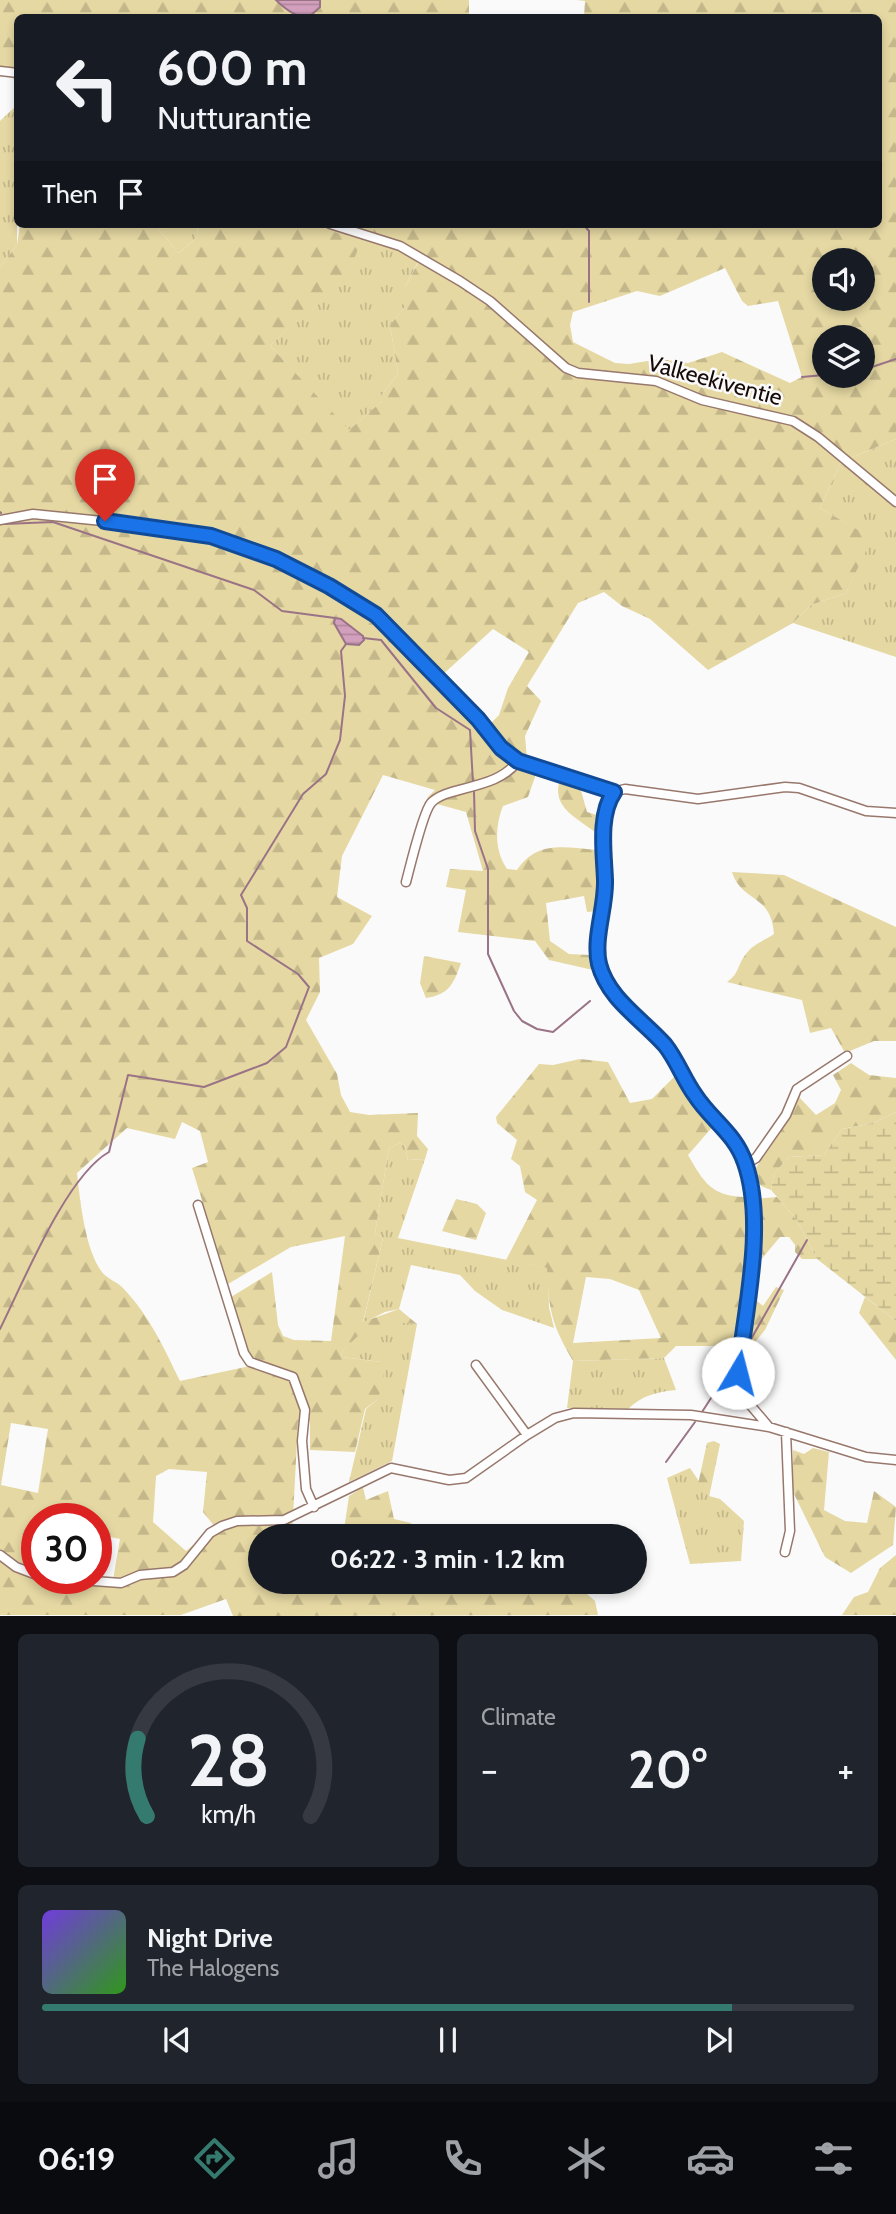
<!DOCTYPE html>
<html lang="en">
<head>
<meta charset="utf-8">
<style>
	:root { --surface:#171b24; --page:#20242c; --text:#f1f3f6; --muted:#9ea1a6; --line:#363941; --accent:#357a6e }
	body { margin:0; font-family:Cabin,sans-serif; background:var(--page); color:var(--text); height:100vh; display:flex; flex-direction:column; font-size:26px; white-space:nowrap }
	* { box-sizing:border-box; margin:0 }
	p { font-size:23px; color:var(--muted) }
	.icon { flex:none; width:38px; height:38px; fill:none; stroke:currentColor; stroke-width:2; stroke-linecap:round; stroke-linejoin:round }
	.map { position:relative; height:1616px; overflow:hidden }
	.panel { display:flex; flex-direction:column; gap:18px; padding:18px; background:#0d0f14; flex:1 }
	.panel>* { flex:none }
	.guide { position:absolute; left:14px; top:14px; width:868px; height:214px; border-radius:10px; box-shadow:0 4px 10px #0003; background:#171b24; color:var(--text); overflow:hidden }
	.buttons { position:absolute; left:812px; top:248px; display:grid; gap:14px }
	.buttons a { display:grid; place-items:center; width:63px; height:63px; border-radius:50%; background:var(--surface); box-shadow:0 4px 10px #0003; font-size:35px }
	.speed { position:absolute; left:21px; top:1503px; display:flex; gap:14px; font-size:35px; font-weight:700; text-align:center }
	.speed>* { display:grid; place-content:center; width:91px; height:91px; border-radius:50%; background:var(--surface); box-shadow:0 4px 10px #0003; line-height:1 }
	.speed .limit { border:10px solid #d22; background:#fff; color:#111 }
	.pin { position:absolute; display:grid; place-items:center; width:60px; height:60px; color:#fff; margin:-72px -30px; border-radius:50% 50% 50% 0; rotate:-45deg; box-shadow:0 0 7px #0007 }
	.pin .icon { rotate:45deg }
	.me { position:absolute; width:77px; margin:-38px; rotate:8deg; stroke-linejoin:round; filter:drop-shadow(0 0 5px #0008) }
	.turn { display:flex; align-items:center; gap:24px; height:147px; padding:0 28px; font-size:32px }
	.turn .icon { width:91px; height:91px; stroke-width:2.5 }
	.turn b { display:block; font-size:49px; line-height:60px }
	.then { display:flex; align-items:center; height:66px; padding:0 28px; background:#0003; gap:14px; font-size:26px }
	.big { font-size:52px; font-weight:800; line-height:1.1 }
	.panel .widget { flex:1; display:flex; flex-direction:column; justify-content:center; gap:10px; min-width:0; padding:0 24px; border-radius:10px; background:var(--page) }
	.panel .dial { align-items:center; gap:0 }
	.dial svg { height:182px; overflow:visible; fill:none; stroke:var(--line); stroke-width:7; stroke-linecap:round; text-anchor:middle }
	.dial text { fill:var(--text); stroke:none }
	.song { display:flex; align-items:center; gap:21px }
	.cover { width:84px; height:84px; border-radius:10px; background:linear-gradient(135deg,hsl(260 70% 55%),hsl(110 70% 35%)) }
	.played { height:7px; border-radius:4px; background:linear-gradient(90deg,var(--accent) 85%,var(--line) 85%) }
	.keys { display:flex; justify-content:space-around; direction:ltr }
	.heat { display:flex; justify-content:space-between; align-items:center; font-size:38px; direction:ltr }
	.panel .tiles { flex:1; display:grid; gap:18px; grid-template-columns:1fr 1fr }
	.widget:last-child { grid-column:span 2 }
	.trip { position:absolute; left:248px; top:1524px; width:399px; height:70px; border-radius:35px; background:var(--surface); box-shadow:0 4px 10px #0003; font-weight:800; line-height:70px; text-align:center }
	.menu { display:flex; height:112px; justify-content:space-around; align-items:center; background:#090b0e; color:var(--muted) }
	.menu .icon { width:49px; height:49px }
	.menu .on { color:var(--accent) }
	.menu b { font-size:32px; color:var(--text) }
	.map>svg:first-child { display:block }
	.grass { fill:url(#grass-tufts) }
	.forest { fill:url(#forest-firs); fill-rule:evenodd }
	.wetland { fill:url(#wetland-marsh) }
	.water { fill:url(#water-rules); stroke:#9a7386; stroke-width:2 }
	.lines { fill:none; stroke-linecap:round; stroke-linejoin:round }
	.stream { stroke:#9a7386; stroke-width:2 }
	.minor-casing { stroke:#98786d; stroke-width:11 }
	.minor { stroke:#fff; stroke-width:8 }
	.route-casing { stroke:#114b97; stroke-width:18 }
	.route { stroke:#1a73e8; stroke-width:12 }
	.labels { text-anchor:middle; stroke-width:5; stroke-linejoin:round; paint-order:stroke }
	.street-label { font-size:23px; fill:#160a07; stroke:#fafafa }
</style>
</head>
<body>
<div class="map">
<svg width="896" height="1616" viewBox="0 0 896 1616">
	<defs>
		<pattern id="grass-tufts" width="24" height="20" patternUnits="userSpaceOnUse" patternTransform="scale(1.75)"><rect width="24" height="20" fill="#e5d8a3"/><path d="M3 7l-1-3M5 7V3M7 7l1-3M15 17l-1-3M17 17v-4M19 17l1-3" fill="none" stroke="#c4b88b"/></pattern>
		<pattern id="forest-firs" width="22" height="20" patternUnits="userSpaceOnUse" patternTransform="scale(1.75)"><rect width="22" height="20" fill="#e5d8a3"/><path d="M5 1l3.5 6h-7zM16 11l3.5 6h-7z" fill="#c4b88b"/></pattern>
		<pattern id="wetland-marsh" width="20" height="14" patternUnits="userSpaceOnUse" patternTransform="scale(1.75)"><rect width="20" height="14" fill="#e5d8a3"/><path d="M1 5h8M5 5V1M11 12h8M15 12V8" fill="none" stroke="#c4b88b"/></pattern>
		<pattern id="water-rules" width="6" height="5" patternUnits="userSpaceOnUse" patternTransform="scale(1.75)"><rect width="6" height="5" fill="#d2a0bc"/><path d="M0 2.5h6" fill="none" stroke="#b488a0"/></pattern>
	</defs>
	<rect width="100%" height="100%" fill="#fafafa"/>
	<path class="grass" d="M17,105v140l-17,22v-146z
		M154,224h44l-1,13 -18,16z
		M312,224h55l-4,9 58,23 -16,31v20l-15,18 8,48 -16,22v6l-34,30 -78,-85c31,-34 79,-55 89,-105z
		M896,439v218l-103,-34 18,-18 35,-12 25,-55 -51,-30 21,-46z
		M400,1143l5,3 3,14 17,-1 -27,79 150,30 1,39 5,21 -52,-18 -27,-19 -15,-16 -49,-10 -12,44 -14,3 -22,11 20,-85 -8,-5 14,-85z
		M385,1320l32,4 -25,137 -43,21 17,-73 12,-10 3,-37 -39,-5 -1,-4 20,-22z
		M664,1358l12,32c-18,2 -34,5 -48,19l-61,-1 6,-47z
		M690,1468l19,28 11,3 24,22 -3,40 -51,3 -23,-86z"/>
	<path class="forest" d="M0,0h276l10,10 18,7 -286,1 -1,65 -6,-7 -11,-1z
		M320,0h149v17l-163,1 14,-11z
		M577,0h319v439l-55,23 -21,46 52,30 -26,55 -35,12 -18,18 -85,47 -58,-51 -28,-13 -18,-14 -26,11 -51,83 14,15 -16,35 3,34 8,4 -8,23 -25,9c-8,20 -9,44 4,63l10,1c21,-31 49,-22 82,-20l-3,61 -9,1 -3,-16 -38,7 4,38 19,13 21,1 3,15 -44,-10 -14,-19 -77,-9 8,-42 -20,-3 4,-18 33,2 -17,-59 -29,-8 -10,-6 8,-8 -52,-15 -41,81 -5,41 35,19 -19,28 -34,14 1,34 -14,28 31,54 4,21 9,17 19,3 49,-2 -1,23 11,13 -3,10 -17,1 -3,-14 -5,-3 -11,5 -14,85 8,5 -20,84 36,-13 18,15c-40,-4 -49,0 -76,29l1,4 39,5 3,17 -6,20 -13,10 -10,43 -45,-2v-29l-12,1 -6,114h-31v46h261l64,11 9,8 3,14 -365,1 -7,-17 -45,16h-181v-1348l17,-22 3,-21h134l25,29 18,-16 1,-13h114l48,17c-11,50 -58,71 -90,105l79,84 33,-29v-6l16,-22 -8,-48 15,-18v-20l16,-30 -58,-23 4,-10h511v-206l-294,-1 1,-16zM824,261h39v38h-39zM725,268l17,33 6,5 30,-5 24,76 -12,6 -68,-31 -34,11 -28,-4 -31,5 -14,-1 -42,-21 -3,-17 3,-13 64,-21 23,5zM824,338h39v38h-39zM493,629l36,23 -21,36 -9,27 -11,11 -48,-49zM182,1122l18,9 8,31 -16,6 36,116 63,-37 54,-11 -14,105 -37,-1 -11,-4 -5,-11 -6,-53 -41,25 19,69 -70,15c-16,-33 -31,-66 -57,-93 -5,-6 -16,-9 -21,-16 -17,-22 -22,-72 -25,-99l50,-45 48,11zM11,1423l37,6 -10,64 -37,-8zM169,1469l38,3 -4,40 12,15 -29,24 -33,-29 3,-46zM37,1519h59v15l24,5 -7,41 -76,-2z
		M565,780l15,7 7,25 13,4 -1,16h-4c-18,-14 -42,-24 -36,-49z
		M732,872l52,3 112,52v114h-22l-29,12 -14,-25 -21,5 -8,-33 -75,-18c13,-9 10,-17 19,-28 7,-10 18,-13 28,-20 -3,-41 -32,-31 -42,-62z
		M424,956l37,7c-7,20 -12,32 -35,35l-6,-15z
		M580,1059l28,3 22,41 22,-4 25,-25 14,25 24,25 -27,31c16,28 24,41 57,42l3,31 -12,110 -20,8h-40l-12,12 -91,3c-22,-38 -24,-50 -26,-93l-41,-8 31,-60 -12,-8 -5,-26 -9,-7 6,-19 -20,-17 -1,-6 43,-53 14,1zM586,1277l24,2 29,11 22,48 -88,5z
		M851,1063l18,12 27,3v34l-23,11 -31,6 -18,26 -35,2 -15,17 -3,16 -10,-4 -8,-13 46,-76 17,18 19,-12 6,-13 -8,-15z
		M777,1197l20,23 20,39h-15l-7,-7v-7l-6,-8h-9l-20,24 -6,-62z
		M456,1199l21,5 9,9 -10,27 -34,-9z
		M776,1287l8,3 -19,40 -20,24 8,-46 4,-7 6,5z
		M865,1297l31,24v39l-37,-47z
		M714,1441l6,3 -11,53 -11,-13 9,-41z
		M813,1448l16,4 -5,58 21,11 22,2 7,-32 22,16 -3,38 -42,28 -26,-16 -32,-65v-42l11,4z
		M363,1487l3,13 22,-9 6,28 17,4 7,13h-75l6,-40z
		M896,1555v60h-54l12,-18 14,-5 12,-24z"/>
	<path class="wetland" d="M896,1112v209l-79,-62 -20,-39 -26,-30 3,-16 15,-17 35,-2 18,-26 31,-6z"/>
	<path class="water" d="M276,0h44v7l-11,10c-13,1 -24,-8 -33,-17z
		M335,618l6,1 22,17 1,4 -5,5 -13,-1 -12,-21z"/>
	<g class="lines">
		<path class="stream" d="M583,224l6,7v71
			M863,370l33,-11
			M802,377l22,-2
			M0,512l1,1
			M4,524l49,-2 201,68 28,21 53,7
			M363,638l18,2 55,68 34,22 3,53
			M474,791l1,40 13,38v85l26,57 8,10 15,8 16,3 37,-31
			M0,1329c23,-46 66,-153 109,-177l19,-77 76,12 63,-24 19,-16 23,-60 -11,-13 -51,-33v-33l-6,-13 62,-101 23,-20 14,-34 5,-44 -4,-45 5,-7
			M746,1348l61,-108
			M702,1412l33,-51
			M666,1462l29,-40"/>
		<g class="minor-casing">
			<path id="minor" d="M0,71l18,2
				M330,224l70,22 60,35 30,20 76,67 12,5 78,8 46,19 91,21 25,16 78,65
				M0,520l33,-6 119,12 59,10 65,23 100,56 102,104 23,29 17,13 95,31
				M406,882c4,-15 17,-70 25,-79 16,-18 65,-12 87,-42
				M746,1164l10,-6 30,-43 11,-26 50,-33
				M198,1205l46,148 6,9 43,15 12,33 -3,31 4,48 8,18
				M476,1365l51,70
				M769,1427l-23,-27 -8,-27 13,-87 2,-63 -7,-59 -12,-26 -38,-41 -29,-50 -57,-56 -12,-30 7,-69v-74l8,-26 12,-3 73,10 87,-12 14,1 67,23 30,2
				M785,1552l5,-21 -4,-99
				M0,1555l16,12 21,8
				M52,1578l69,5 19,-8 33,-3 11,-7 26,-32 12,-7 15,-5 47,-1 107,-52 58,12 17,-2 61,-43 28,-17 19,-5 117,2 78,12 97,30 30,3"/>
		</g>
		<use href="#minor" class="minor"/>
	</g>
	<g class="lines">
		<g class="route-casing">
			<path id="route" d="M105,521l106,15 65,23 53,27 47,29 102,104 23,29 17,13 96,31c-16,23 -10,61 -9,88 1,27 -12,58 -6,84 9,35 43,55 66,81 12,15 19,35 30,50 16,25 40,38 50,68 21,60 0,148 -7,210"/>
		</g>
		<use href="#route" class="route"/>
	</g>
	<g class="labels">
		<g class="street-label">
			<text transform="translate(715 380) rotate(15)" y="8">Valkeekiventie</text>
		</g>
	</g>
</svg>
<div class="buttons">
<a><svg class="icon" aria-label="sound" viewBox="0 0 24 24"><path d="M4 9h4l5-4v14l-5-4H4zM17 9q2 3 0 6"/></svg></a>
<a><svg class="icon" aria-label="layers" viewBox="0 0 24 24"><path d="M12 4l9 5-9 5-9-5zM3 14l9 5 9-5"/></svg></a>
</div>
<div class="speed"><div class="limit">30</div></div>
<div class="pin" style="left:105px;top:521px;background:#d93025"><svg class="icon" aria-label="arrive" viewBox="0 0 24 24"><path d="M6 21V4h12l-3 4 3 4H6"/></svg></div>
<svg class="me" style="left:738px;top:1373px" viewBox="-20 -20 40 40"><circle r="19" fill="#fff"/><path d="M0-13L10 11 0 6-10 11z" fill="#1a73e8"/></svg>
<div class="trip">06:22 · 3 min · 1.2 km</div>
<div class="guide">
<div class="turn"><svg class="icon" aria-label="left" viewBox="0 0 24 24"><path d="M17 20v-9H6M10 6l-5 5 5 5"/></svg><div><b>600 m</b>Nutturantie</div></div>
<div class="then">Then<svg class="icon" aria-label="arrive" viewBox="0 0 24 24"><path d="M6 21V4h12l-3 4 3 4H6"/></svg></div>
</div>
</div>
<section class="panel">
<div class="tiles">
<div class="widget dial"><svg viewBox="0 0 100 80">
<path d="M14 69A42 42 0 1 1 86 69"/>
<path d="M14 69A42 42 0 0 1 10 35" stroke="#357a6e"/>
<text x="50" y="56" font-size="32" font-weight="700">28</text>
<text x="50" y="72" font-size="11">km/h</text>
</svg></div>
<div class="widget"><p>Climate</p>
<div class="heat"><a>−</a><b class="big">20°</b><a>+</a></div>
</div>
<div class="widget">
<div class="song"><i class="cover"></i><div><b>Night Drive</b><p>The Halogens</p></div></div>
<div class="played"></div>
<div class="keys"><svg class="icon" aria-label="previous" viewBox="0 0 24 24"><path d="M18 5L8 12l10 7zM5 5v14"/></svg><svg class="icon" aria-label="pause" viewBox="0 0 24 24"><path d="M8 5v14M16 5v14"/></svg><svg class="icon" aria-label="next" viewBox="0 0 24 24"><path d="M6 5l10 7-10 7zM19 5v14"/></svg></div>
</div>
</div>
</section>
<nav class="menu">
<b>06:19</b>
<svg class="icon on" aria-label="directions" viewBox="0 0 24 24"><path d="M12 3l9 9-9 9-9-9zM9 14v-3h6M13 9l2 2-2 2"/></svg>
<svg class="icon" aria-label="music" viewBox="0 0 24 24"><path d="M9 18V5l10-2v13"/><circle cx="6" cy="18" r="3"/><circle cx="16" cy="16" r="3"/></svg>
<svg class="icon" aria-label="phone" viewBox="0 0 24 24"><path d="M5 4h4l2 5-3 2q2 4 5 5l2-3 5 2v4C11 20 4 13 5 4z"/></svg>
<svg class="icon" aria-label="climate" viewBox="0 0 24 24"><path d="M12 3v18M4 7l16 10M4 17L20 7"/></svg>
<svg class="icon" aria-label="car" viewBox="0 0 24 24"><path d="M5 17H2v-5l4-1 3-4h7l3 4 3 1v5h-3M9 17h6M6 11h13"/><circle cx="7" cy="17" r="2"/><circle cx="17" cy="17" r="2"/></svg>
<svg class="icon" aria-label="filters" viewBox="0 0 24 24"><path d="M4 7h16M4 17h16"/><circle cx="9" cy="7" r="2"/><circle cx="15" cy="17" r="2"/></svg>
</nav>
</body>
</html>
